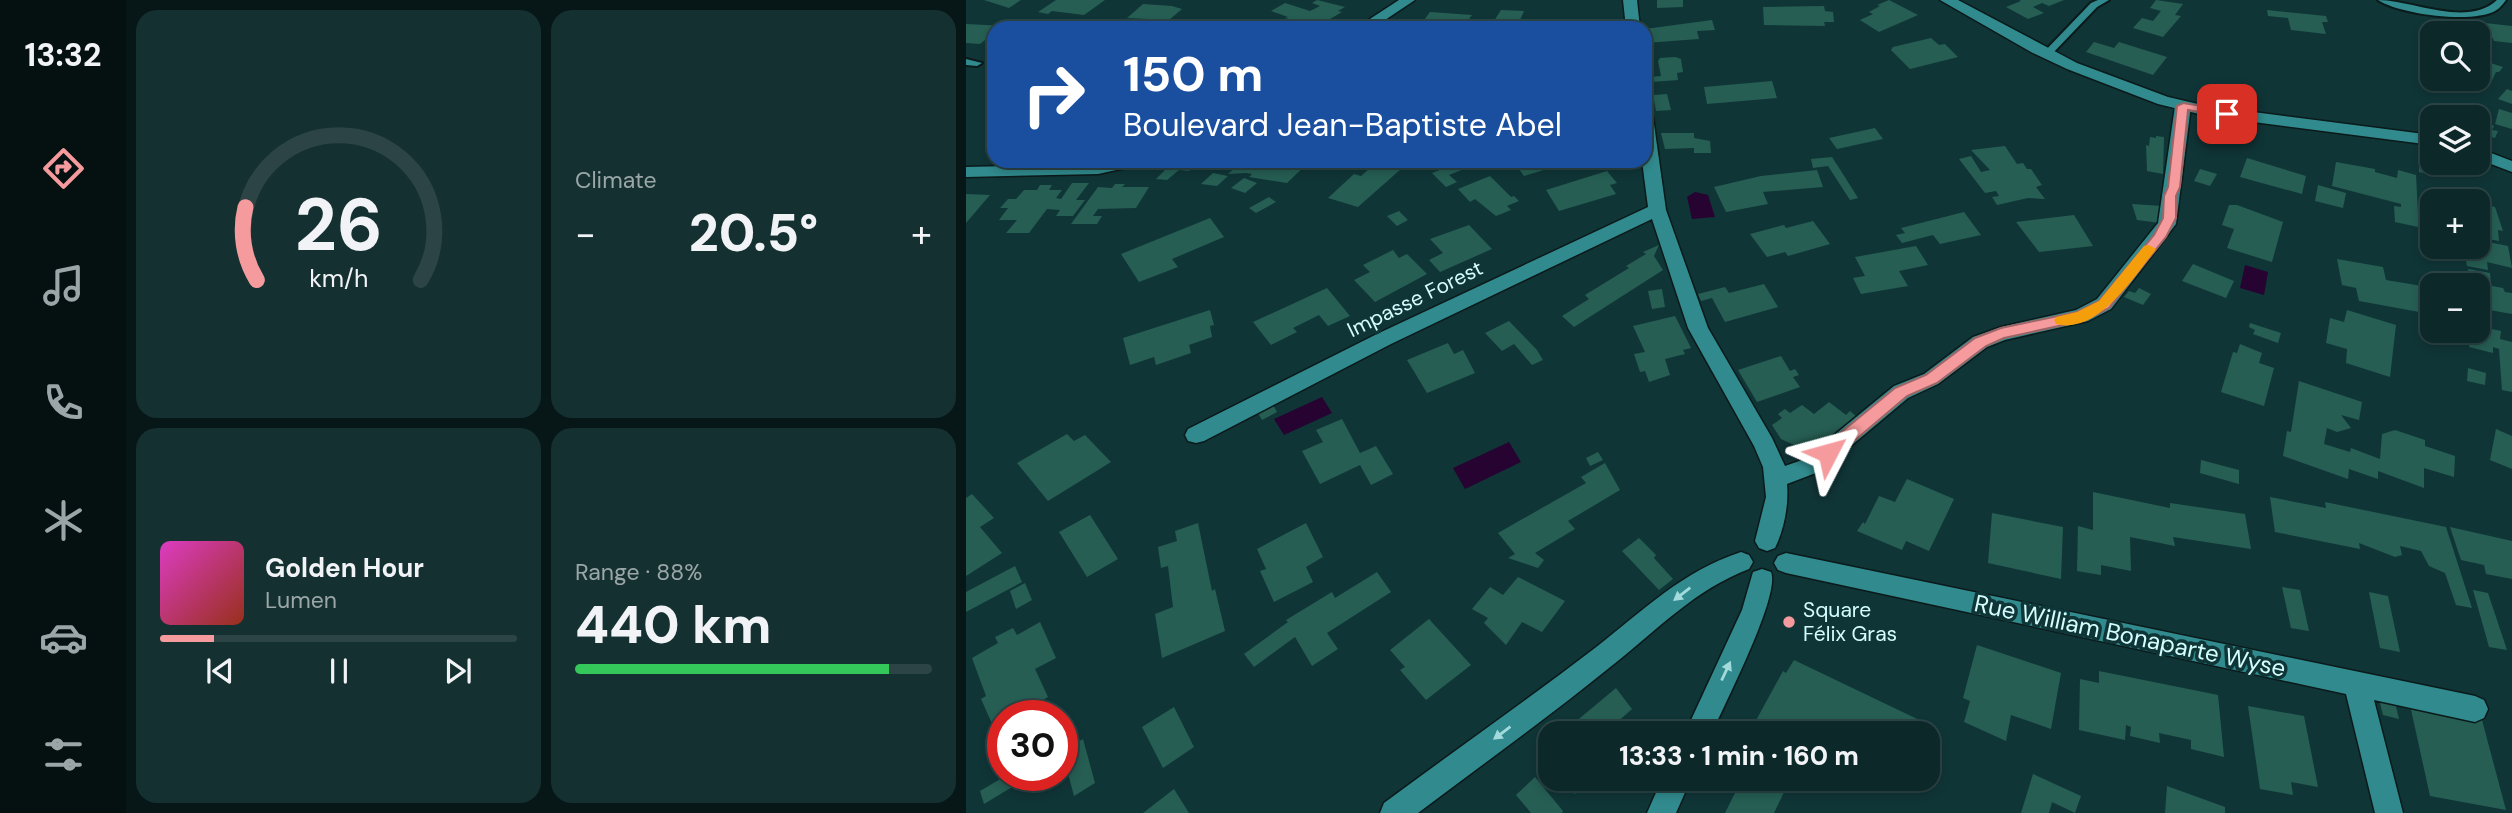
<!DOCTYPE html>
<html lang="en">
<head>
<meta charset="utf-8">
<style>
	:root { --surface:#0c2829; --page:#153031; --text:#f1f3f6; --muted:#9aa6a8; --line:#2c4446; --accent:#f59b9d }
	body { margin:0; font-family:"DM Sans",sans-serif; background:var(--page); color:var(--text); height:100vh; display:flex; flex-direction:column; font-size:26px; white-space:nowrap }
	* { box-sizing:border-box; margin:0 }
	p { font-size:23px; color:var(--muted) }
	.icon { flex:none; width:38px; height:38px; fill:none; stroke:currentColor; stroke-width:2; stroke-linecap:round; stroke-linejoin:round }
	.map { position:relative; flex:1; overflow:hidden }
	.side { display:flex; flex-direction:column; gap:10px; padding:10px; background:#071617; width:840px }
	.side>* { flex:none }
	.hud { position:absolute; left:21px; top:21px; width:665px; height:147px; border-radius:21px; box-shadow:0 4px 10px #0003,0 0 0 2px var(--line); background:#1a4fa0; color:#fff; overflow:hidden }
	.controls { position:absolute; left:1454px; top:21px; display:grid; gap:14px }
	.controls a { display:grid; place-items:center; width:70px; height:70px; border-radius:14px; background:var(--surface); box-shadow:0 4px 10px #0003,0 0 0 2px var(--line); font-size:35px }
	.speed { position:absolute; left:21px; top:700px; display:flex; gap:14px; font-size:35px; font-weight:700; text-align:center }
	.speed>* { display:grid; place-content:center; width:91px; height:91px; border-radius:50%; background:var(--surface); box-shadow:0 4px 10px #0003,0 0 0 2px var(--line); line-height:1 }
	.speed .limit { border:10px solid #d22; background:#fff; color:#111 }
	.pin { position:absolute; display:grid; place-items:center; width:60px; height:60px; color:#fff; margin:-30px; border-radius:14px; box-shadow:0 4px 10px #0006 }
	.me { position:absolute; width:77px; margin:-38px; rotate:51deg; stroke-linejoin:round; filter:drop-shadow(0 0 5px #0008) }
	.turn { display:flex; align-items:center; gap:24px; height:147px; padding:0 21px; font-size:32px }
	.turn .icon { width:91px; height:91px; stroke-width:2.5 }
	.turn b { display:block; font-size:49px; line-height:60px }
	.big { font-size:52px; font-weight:800; line-height:1.1 }
	.side .tile { flex:1; display:flex; flex-direction:column; justify-content:center; gap:10px; min-width:0; padding:0 24px; border-radius:21px; background:var(--page) }
	.side .dial { align-items:center; gap:0 }
	.dial svg { height:182px; overflow:visible; fill:none; stroke:var(--line); stroke-width:7; stroke-linecap:round; text-anchor:middle }
	.dial text { fill:var(--text); stroke:none }
	.song { display:flex; align-items:center; gap:21px }
	.cover { width:84px; height:84px; border-radius:10px; background:linear-gradient(135deg,hsl(310 70% 55%),hsl(10 70% 35%)) }
	.played { height:7px; border-radius:4px; background:linear-gradient(90deg,var(--accent) 15%,var(--line) 15%) }
	.keys { display:flex; justify-content:space-around; direction:ltr }
	.heat { display:flex; justify-content:space-between; align-items:center; font-size:38px; direction:ltr }
	.charge { height:10px; border-radius:5px; background:linear-gradient(90deg,#34c759 88%,var(--line) 0) }
	.side .tiles { flex:1; display:grid; gap:10px; grid-template-columns:repeat(2,1fr) }
	.trip { position:absolute; left:572px; top:721px; width:402px; height:70px; border-radius:21px; background:var(--surface); box-shadow:0 4px 10px #0003,0 0 0 2px var(--line); font-weight:800; line-height:70px; text-align:center }
	main { display:flex; flex:1; min-height:0 }
	.tabs { display:flex; flex-direction:column; width:126px; justify-content:space-around; align-items:center; background:#051010; color:var(--muted) }
	.tabs .icon { width:49px; height:49px }
	.tabs .active { color:var(--accent) }
	.tabs b { font-size:32px; color:var(--text) }
	.map>svg:first-child { display:block }
	.water { fill:#260330 }
	.building { fill:#265e53 }
	.lines { fill:none; stroke-linecap:round; stroke-linejoin:round }
	.service-casing { stroke:#0b1a1a; stroke-width:4 }
	.minor-casing { stroke:#0b1a1a; stroke-width:3 }
	.tertiary-casing { stroke:#0b1a1a; stroke-width:3 }
	.service { fill:#318b8e; fill-rule:evenodd }
	.minor { fill:#318b8e; fill-rule:evenodd }
	.tertiary { fill:#318b8e; fill-rule:evenodd }
	.oneway { fill:#a3dbdc }
	.route { fill:#f59b9d; stroke:#9f6566; stroke-width:2 }
	.slow { fill:#f59e0b }
	.poi-dot { fill:#f59b9d; stroke:#103537; stroke-width:2.5 }
	.labels { text-anchor:middle; stroke-width:7; stroke-linejoin:round; paint-order:stroke }
	.street-label { font-size:21px; fill:#d4fdfe; stroke:#103537 }
	.poi-label { font-size:21px; fill:#d4fdfe; stroke:#103537; text-anchor:start }
	.near-street-label { font-size:24px; fill:#d4fdfe; stroke:#103537 }
</style>
</head>
<body>
<main>
<nav class="tabs">
<b>13:32</b>
<svg class="icon active" aria-label="directions" viewBox="0 0 24 24"><path d="M12 3l9 9-9 9-9-9zM9 14v-3h6M13 9l2 2-2 2"/></svg>
<svg class="icon" aria-label="music" viewBox="0 0 24 24"><path d="M9 18V5l10-2v13"/><circle cx="6" cy="18" r="3"/><circle cx="16" cy="16" r="3"/></svg>
<svg class="icon" aria-label="phone" viewBox="0 0 24 24"><path d="M5 4h4l2 5-3 2q2 4 5 5l2-3 5 2v4C11 20 4 13 5 4z"/></svg>
<svg class="icon" aria-label="climate" viewBox="0 0 24 24"><path d="M12 3v18M4 7l16 10M4 17L20 7"/></svg>
<svg class="icon" aria-label="car" viewBox="0 0 24 24"><path d="M5 17H2v-5l4-1 3-4h7l3 4 3 1v5h-3M9 17h6M6 11h13"/><circle cx="7" cy="17" r="2"/><circle cx="17" cy="17" r="2"/></svg>
<svg class="icon" aria-label="filters" viewBox="0 0 24 24"><path d="M4 7h16M4 17h16"/><circle cx="9" cy="7" r="2"/><circle cx="15" cy="17" r="2"/></svg>
</nav>
<section class="side">
<div class="tiles">
<div class="tile dial"><svg viewBox="0 0 100 80">
<path d="M14 69A42 42 0 1 1 86 69"/>
<path d="M14 69A42 42 0 0 1 9 37" stroke="#f59b9d"/>
<text x="50" y="56" font-size="32" font-weight="700">26</text>
<text x="50" y="72" font-size="11">km/h</text>
</svg></div>
<div class="tile"><p>Climate</p>
<div class="heat"><a>−</a><b class="big">20.5°</b><a>+</a></div>
</div>
<div class="tile">
<div class="song"><i class="cover"></i><div><b>Golden Hour</b><p>Lumen</p></div></div>
<div class="played"></div>
<div class="keys"><svg class="icon" aria-label="previous" viewBox="0 0 24 24"><path d="M18 5L8 12l10 7zM5 5v14"/></svg><svg class="icon" aria-label="pause" viewBox="0 0 24 24"><path d="M8 5v14M16 5v14"/></svg><svg class="icon" aria-label="next" viewBox="0 0 24 24"><path d="M6 5l10 7-10 7zM19 5v14"/></svg></div>
</div>
<div class="tile"><p>Range · 88%</p><b class="big">440 km</b><div class="charge"></div></div>
</div>
</section>
<div class="map">
<svg width="1546" height="813" viewBox="0 0 1546 813">
	<rect width="100%" height="100%" fill="#103537"/>
	<path class="water" d="M729,192l13,3 7,22 -23,2 -5,-22z
		M1279,265l23,7 -4,23 -24,-7z
		M356,397l10,16 -48,22 -10,-16z
		M543,442l12,20 -56,27 -12,-21z"/>
	<path class="building" d="M18,0h37l-12,8z
		M90,0h49l-21,15 -32,-4 -4,3 -10,-2z
		M351,0l28,7 -7,4 4,1 -24,14 -33,-8 3,-1 -17,-6 14,-8 25,8 10,-5 -8,-3z
		M691,0h26v7l-26,1z
		M923,0l29,15 -39,17 -19,-12 13,-6 -4,-2 11,-6 -3,-1z
		M1053,0h45l-15,6 -7,-3 -9,4 11,6 -16,6 -22,-12 15,-6z
		M1190,0l27,4 -8,11 6,1 -18,21 -30,-9 9,-10 11,3 8,-10 -11,-3z
		M177,4l29,2 10,3 -13,11 -42,-2z
		M858,6l1,5 8,1 1,10h-10l1,4 -61,-1 -1,-18z
		M535,10l23,1 -4,9 -6,5 -22,-1z
		M1301,10l59,6 2,6h-6l4,12 -35,-4 -3,-12 -20,-2z
		M464,12l42,3 -3,4 12,1 -5,8 -57,-1z
		M746,20l3,10 -18,1 2,8 -54,4v-14z
		M582,21l33,3 -2,4h-35z
		M1519,23l27,3v17l-18,-2z
		M0,24l38,2v2h-10v5l-14,11 -14,-1z
		M965,38l8,7 6,-1 13,13 -48,12 -19,-19 2,-3z
		M1128,42l20,6 5,-6 48,15 -14,18 -67,-23z
		M709,57l6,2 2,13 -6,1 1,7 -27,2 -1,-5 11,-1 -3,-15 2,-3z
		M1512,59l25,8 -4,5h-3l-7,15 -16,-6 -3,3 -15,-5h23z
		M806,81l5,17 -70,6 -3,-17z
		M1541,89l5,2v13l-14,-5z
		M701,94l4,16 -15,1 -3,-16z
		M1533,109l13,4v16l-17,-5z
		M1516,120l12,6 -2,4 6,1 -3,7 -17,-5v-7z
		M909,128l8,11 -46,10 -8,-11z
		M695,133h33v5l16,3 1,12h-17v-5l-29,1z
		M1190,136l8,1 -1,37 -16,-3 -1,-26 3,1 1,-9 6,1z
		M1039,146l12,18 6,-1 4,6h4l11,16 -6,2 9,12 -17,-1 -31,7 -5,-8 7,-1 -3,-5 -11,2 -26,-34 12,-3 10,16 9,-2 -19,-20z
		M866,157l11,17 15,24 -8,2 -22,-34 -15,2 -2,-9z
		M1281,158l59,18 -4,18 -62,-17z
		M1453,159l16,4 1,13 -17,-4z
		M208,161l22,3 -7,7 -10,-1 -12,10 -11,-1z
		M277,161h67l-23,22 -38,-6 3,-3 -6,-1 -18,1z
		M406,161h38l-52,46 -30,-9 26,-24 7,2 9,-8 -4,-1z
		M540,161h48l3,5 -33,10 -8,-11 -9,-1z
		M1370,162l39,7v3l22,6 1,-8 18,5 2,38 3,1v-16l11,3v29l-37,-8 -1,-16 7,1v-3l-69,-18z
		M492,163l6,6 -15,6 8,7 -11,5 -14,-14z
		M1234,169l17,5 -7,12 -16,-5z
		M851,170l6,17 -60,5 5,12 -42,8 -12,-25 47,-11z
		M641,171l10,12 -7,2 6,9 -57,17 -13,-21z
		M247,173l15,3 -11,10 -16,-2z
		M524,176l21,21 3,-1 5,5 -12,5 4,4 -15,6 -21,-17 -5,3 -12,-13z
		M278,178l13,5 -12,10 -14,-5z
		M106,183h17l-13,17h9l-12,16h-17l4,-6 -13,-1 -18,24h-23l11,-13h-18l9,-12h-8l8,-9h8l8,-9h13l3,-5h12l-3,5h13l-6,8 5,1z
		M149,184h10l-3,3h27l-13,21 -38,1 -5,7h9l-5,8h-26l27,-37 14,1z
		M1352,185l28,8 -3,15 -28,-7z
		M0,194l24,1 -24,28z
		M303,197l7,5 -20,11 -7,-5z
		M1512,203l17,4 8,24 -5,-1 1,11 -21,-4z
		M1166,204l30,2 -1,17 -24,-3z
		M1263,205h8l46,17 -11,40 -45,-14 7,-19 -12,-4z
		M433,211l9,9 -11,6 -10,-10z
		M998,212l17,23 -41,9 -7,-9 -31,8 -6,-8 9,-2 -4,-5z
		M1108,215l19,31 -54,6 -23,-30z
		M244,218l14,19 -52,22 6,8 -39,15 -18,-28z
		M847,221l17,23 -42,12 -3,-4 -18,5 -17,-23 34,-9 2,3z
		M503,225l23,24 -52,23 -11,-12 14,-7 -13,-14z
		M1512,240l30,6 4,22 -25,-6 1,8 -21,-4 -4,-19h15z
		M693,245l-5,11 9,14 -89,57 -12,-11 27,-17 -4,-4 44,-27 -3,-2 20,-12 -3,-2z
		M950,246l12,19 -29,6 9,15 -47,8 -8,-16 12,-2 -10,-19z
		M427,250l6,8 8,-4 20,20 -52,28 -21,-22 16,-8 -7,-7z
		M1371,259l46,8 3,13 36,6 8,28 -71,-13 -3,-13 -14,-3z
		M1227,264l41,17 -8,17 -44,-17z
		M1502,269l22,4 1,10 -21,-4z
		M1483,278l54,10 2,4 7,1v21l-34,-6v-23h-28z
		M798,284l14,23 -53,15 -13,-24 -11,3 -3,-7 27,-7 4,6z
		M361,288l23,28 -22,10 -9,-11 -26,13 4,4 -26,13 -18,-23z
		M1173,288l12,6 -8,11 -19,-8 5,-6 6,2z
		M696,289l3,18 -13,2 -4,-18z
		M244,310l4,15 -4,1 2,11 -23,8 2,8 -35,12 -2,-8 -24,8 -7,-27z
		M1381,310l49,15 -6,52 -44,-14 1,-14 -21,-6 4,-25 14,4z
		M709,316l16,32 -8,2 2,4 -20,5 5,16 -21,7 -4,-11 -5,1 -6,-18 11,-2 -12,-26z
		M543,321l28,29 6,10 -11,5 -18,-21 -12,7 -17,-18z
		M1284,323l31,10 -3,10 -25,-9 2,-4 -6,-3z
		M1512,326l23,5 -1,8 12,3v50l-10,-2 -3,-41 -6,-2v6l-24,-6 2,-16h7z
		M482,343l6,11 9,-4 12,23 -48,20 -20,-33z
		M1274,344l22,9 -3,10 15,5 -10,38 -43,-14 12,-40 4,1z
		M815,356l9,15 5,-2 4,6 -6,2 7,10 -43,15 -19,-32z
		M1502,368l18,5 -1,12 -18,-4z
		M1333,381l63,21 -3,18 -18,-5 10,13 -14,4 -10,-4 -3,16 26,8 1,-4 29,11 2,-25 13,-4 30,10v6l30,10 -1,21 -30,-9v20l-46,-17v8l-29,-10 -1,10 -65,-23 4,-25 4,1z
		M863,402l17,13 4,-4 7,6 -44,37 -32,-15 -9,-14 10,-7 -4,-4 7,-5 5,4 12,-8 12,9z
		M307,405l4,7 -15,8 -4,-7z
		M376,419l18,34 16,-7 17,28 -22,11 -11,-20 -40,19 -18,-33 21,-9 -7,-12z
		M1530,429l16,7v33l-22,-9z
		M101,434l7,7 11,-6 26,27 -63,39 -31,-38z
		M632,452l5,8 -13,6 -4,-8z
		M1235,460l38,10v14l-39,-11z
		M639,463l15,27 -52,31 7,8 -40,24 9,7 -6,8 -30,-10 7,-4 -17,-21 88,-50 -5,-6z
		M941,479l47,20 -25,52 -23,-10 -4,9 -45,-19 6,-9 2,2 14,-28 16,6z
		M1127,492l77,16v-5l75,11 6,35 -78,-12 2,9 -45,-9 1,34 -30,-6v10l-24,-4 1,-45 15,4z
		M6,494l22,24 -14,9 22,26 -36,23v-78z
		M1304,497l56,11 -1,-6 121,25 26,81 -16,-3 -11,-32 -16,-7 -8,-15 -21,-5 2,9 -7,2 -36,-14 1,6 -85,-17z
		M1026,513l71,14 -2,52 -73,-16z
		M124,515l28,44 -31,18 -28,-45z
		M232,523l14,68 3,-2 10,42 -63,27 -7,-44 18,-7 -5,-41 -7,2 -3,-21 19,-6 -2,-10z
		M340,523l17,34 -17,10 7,15 -39,20 -14,-31 6,-2 -9,-20z
		M1484,527l62,14v38l-26,-5 -2,-9 -23,-5z
		M673,538l17,17 -2,3 19,21 -14,11 -37,-39z
		M49,566l7,16 -56,30v-20z
		M411,572l14,20 -64,41 11,16 -26,17 -17,-29 -41,30 -10,-13 44,-32 -2,-2 46,-28 3,6z
		M552,577l47,24 -23,31 -20,-10 -16,23 -22,-22 4,-5 -16,-9 18,-22 13,8z
		M59,583l7,17 -16,9 -6,-18z
		M1316,587l18,3 9,41 -18,-3z
		M1507,590l15,3 19,57 -18,-3z
		M1403,592l19,4 12,56 -20,-4z
		M463,619l42,46 -45,35 -26,-30 5,-3 -15,-17z
		M74,622l16,36 -21,11 13,28 -33,19h-12v7l-9,5 -13,-29 5,-3 -14,-38 26,-15 -3,-6 18,-9 4,7z
		M1011,645l84,28 -10,56 -40,-14 -5,26 -42,-19 6,-21 -7,-3z
		M828,660l142,68 -7,19 -1,-14h-78l-13,-7 -4,7h-62l-17,-9 29,-53 3,2z
		M1133,671l119,24 6,62 -33,-8v-9l-32,-7 1,10 -30,-7 1,-9 -5,-2 -1,15 -46,-10 1,-51 19,4z
		M650,688l16,21 -18,16 7,8h-59z
		M1413,699l16,3 4,17 -16,-4z
		M1444,705l72,15 24,90 -76,-14z
		M1282,706l56,10 14,71 -27,-5 2,13 -33,-6z
		M208,707l20,40 -31,21 -21,-41z
		M117,739l12,44 -21,13 -12,-45z
		M1067,774l48,22 -6,17 -23,-11 -3,11h-28z
		M41,775h13l2,6 -38,23 -4,-13z
		M569,777l28,34 -1,2h-31l-15,-18z
		M597,779h30l-18,15z
		M776,779h24l19,11 -11,23h-49z
		M1201,786l58,21v6h-60z
		M208,789l15,24h-46z"/>
	<g class="lines">
		<g class="service-casing">
			<path id="service" d="M1132,0h11l-12,7 -47,49h-6v-4l47,-49z
				M1412,0c35,0 89,28 119,0h9c-3,4 -7,9 -11,11 -24,13 -96,3 -117,-11z
				M0,59l16,4 -5,3 -11,-1z"/>
		</g>
		<g class="minor-casing">
			<path id="minor" d="M433,0h16l-42,28h-17z
				M657,0h14l3,28h-14z
				M1217,101l8,5 -15,118 -65,85 -23,12 -83,19 -18,7 -49,37 -30,14 -87,73 -34,13c2,20 -3,46 -12,64l-8,3 -8,-3 -4,-7 11,-44 -3,-30 -9,-21 -66,-118 -36,-109 -261,125 -187,97 -8,2 -8,-2 -3,-6 3,-6 189,-95 271,-127 -6,-46h3v-49l8,5 13,93 42,118 64,110 13,28 20,-7 89,-73 30,-12 49,-37 28,-10 75,-17 21,-11 61,-76 17,-117z
				M147,161h33l-2,3 -46,10 -132,3v-10l132,-3z
				M775,552l8,3 4,7 -4,7c-53,20 -91,60 -135,95 -64,52 -131,100 -196,149h-38l4,-10c70,-52 142,-102 211,-155 49,-38 86,-76 146,-96z
				M820,553l689,143 9,4 4,9 -4,9 -9,4 -101,-22 29,113h-28l-29,-119 -560,-121 -8,-3 -4,-7 4,-7z
				M796,569l9,3c10,23 -47,133 -59,161h-27l57,-123 11,-38z
				M696,779h29l-15,34h-29z"/>
		</g>
		<g class="tertiary-casing">
			<path id="tertiary" d="M974,0h18l119,63 91,34 39,9 225,29v10l-225,-29 -49,-12 -91,-35 -36,-17z
				M1512,148l34,13v11l-34,-13z"/>
		</g>
		<use href="#service" class="service"/>
		<use href="#minor" class="minor"/>
		<use href="#tertiary" class="tertiary"/>
	</g>
	<defs><path id="oneway-solid" d="M-6-.8H1V-3.2L6.5 0L1 3.2V.8H-6Z" transform="scale(1.75)"/></defs>
	<g class="oneway">
		<use href="#oneway-solid" transform="translate(716 594) rotate(142)"/>
		<use href="#oneway-solid" transform="translate(760 671) rotate(-65)"/>
		<use href="#oneway-solid" transform="translate(536 733) rotate(143)"/>
	</g>
	<path class="route" d="M1217,103l44,7 5,4 -5,3 -39,-7 -8,77 -4,9v22l-10,19 -57,71 -23,12 -82,18 -18,8 -49,37 -30,13 -73,62h-12l-3,-5 3,-5 73,-60 31,-13 49,-37 26,-10 76,-16 22,-11 55,-66 9,-17 1,-22 4,-9 9,-81z"/>
	<path class="slow" d="M1183,245l7,4 -2,3c-21,26 -57,83 -98,72l-2,-4 2,-3 21,-5 22,-11 45,-55z"/>
	<circle class="poi-dot" cx="823" cy="622" r="7"/>
	<g class="labels">
		<g class="street-label">
			<text transform="translate(449 299) rotate(-26)" y="7">Impasse Forest</text>
		</g>
		<g class="poi-label">
			<text x="837" y="617">Square<tspan x="837" dy="24">Félix Gras</tspan></text>
		</g>
		<g class="near-street-label">
			<text transform="translate(1164 636) rotate(12)" y="8">Rue William Bonaparte Wyse</text>
		</g>
	</g>
</svg>
<div class="controls">
<a><svg class="icon" aria-label="search" viewBox="0 0 24 24"><circle cx="10" cy="10" r="6"/><path d="M15 15l6 6"/></svg></a>
<a><svg class="icon" aria-label="layers" viewBox="0 0 24 24"><path d="M12 4l9 5-9 5-9-5zM3 14l9 5 9-5"/></svg></a>
<a>+</a>
<a>−</a>
</div>
<div class="speed"><div class="limit">30</div></div>
<div class="pin" style="left:1261px;top:114px;background:#d93025"><svg class="icon" aria-label="arrive" viewBox="0 0 24 24"><path d="M6 21V4h12l-3 4 3 4H6"/></svg></div>
<svg class="me" style="left:862px;top:453px" viewBox="-20 -20 40 40"><path d="M0-17L14 15 0 8-14 15z" fill="#f59b9d" stroke="#fff" stroke-width="4"/></svg>
<div class="trip">13:33 · 1 min · 160 m</div>
<div class="hud">
<div class="turn"><svg class="icon" aria-label="right" viewBox="0 0 24 24"><path d="M7 20v-9h11M14 6l5 5-5 5"/></svg><div><b>150 m</b>Boulevard Jean-Baptiste Abel</div></div>
</div>
</div>
</main>
</body>
</html>
